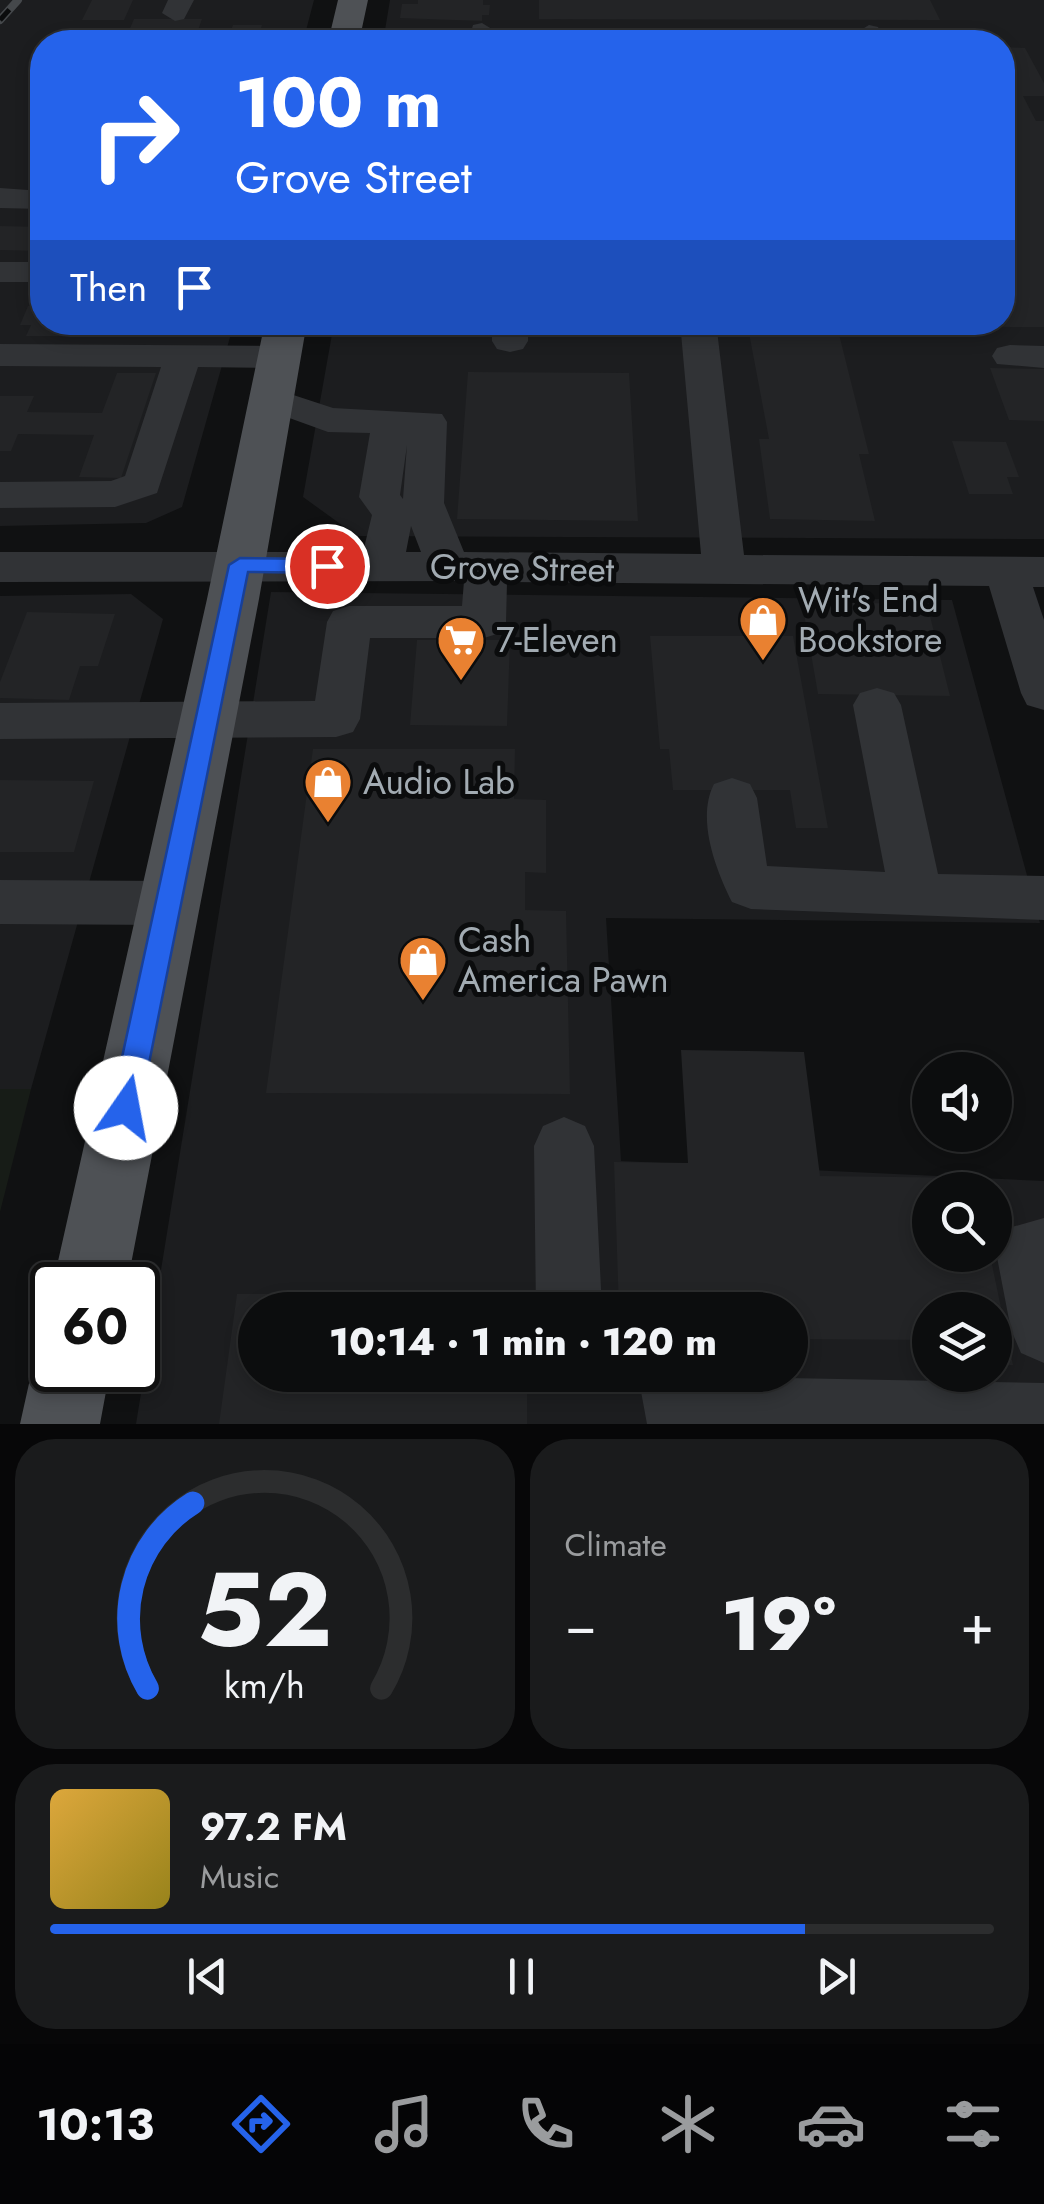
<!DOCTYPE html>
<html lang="en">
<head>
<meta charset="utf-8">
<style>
	:root { --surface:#0c0d0e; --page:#1a1b1c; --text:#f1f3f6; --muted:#9a9c9e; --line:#2c2d2e; --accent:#2563eb }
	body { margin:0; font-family:Jost,sans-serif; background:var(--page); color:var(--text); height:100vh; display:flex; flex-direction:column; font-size:38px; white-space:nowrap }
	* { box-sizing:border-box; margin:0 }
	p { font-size:32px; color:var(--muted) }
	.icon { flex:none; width:55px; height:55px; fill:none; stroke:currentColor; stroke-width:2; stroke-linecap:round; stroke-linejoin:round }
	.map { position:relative; height:1424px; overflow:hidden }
	.drawer { display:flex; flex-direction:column; gap:15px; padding:15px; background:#070708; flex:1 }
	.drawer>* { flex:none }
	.hud { position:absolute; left:30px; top:30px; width:985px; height:305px; border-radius:40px; box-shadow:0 5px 15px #0003,0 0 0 2px var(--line); background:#2563eb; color:#fff; overflow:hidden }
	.fabs { position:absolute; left:912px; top:1052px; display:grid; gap:20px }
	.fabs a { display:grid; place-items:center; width:100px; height:100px; border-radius:50%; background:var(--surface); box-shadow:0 5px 15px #0003,0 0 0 2px var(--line); font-size:50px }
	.speed { position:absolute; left:30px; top:1262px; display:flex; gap:20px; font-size:50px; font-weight:700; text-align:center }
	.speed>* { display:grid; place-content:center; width:130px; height:130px; border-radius:50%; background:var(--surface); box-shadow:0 5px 15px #0003,0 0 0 2px var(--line); line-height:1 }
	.speed .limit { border:5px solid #111; border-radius:15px; background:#fff; color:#111 }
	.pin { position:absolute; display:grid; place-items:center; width:85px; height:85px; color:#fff; margin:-42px; border:5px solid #fff; border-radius:50%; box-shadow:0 2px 10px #0007 }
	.me { position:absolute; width:110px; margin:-55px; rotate:12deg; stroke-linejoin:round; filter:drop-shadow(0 0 8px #0008) }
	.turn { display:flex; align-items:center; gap:35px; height:210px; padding:0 40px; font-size:45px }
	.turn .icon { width:130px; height:130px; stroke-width:2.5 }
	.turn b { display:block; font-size:70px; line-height:85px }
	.then { display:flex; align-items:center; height:95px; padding:0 40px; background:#0003; gap:20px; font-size:38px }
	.big { font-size:75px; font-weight:800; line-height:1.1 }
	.drawer .tile { flex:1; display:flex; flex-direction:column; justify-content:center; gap:15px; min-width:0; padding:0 35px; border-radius:40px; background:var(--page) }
	.drawer .dial { align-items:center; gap:0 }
	.dial svg { height:260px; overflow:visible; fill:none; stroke:var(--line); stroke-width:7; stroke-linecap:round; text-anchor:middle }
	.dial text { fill:var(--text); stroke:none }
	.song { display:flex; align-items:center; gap:30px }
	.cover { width:120px; height:120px; border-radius:15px; background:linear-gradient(135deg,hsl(40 70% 55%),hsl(50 70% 35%)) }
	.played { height:10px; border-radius:5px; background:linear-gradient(90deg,var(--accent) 80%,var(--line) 80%) }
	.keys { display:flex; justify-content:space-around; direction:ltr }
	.heat { display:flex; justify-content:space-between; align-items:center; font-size:55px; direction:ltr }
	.drawer .tiles { flex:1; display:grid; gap:15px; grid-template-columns:1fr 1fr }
	.tile:last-child { grid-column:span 2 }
	.trip { position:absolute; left:238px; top:1292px; width:570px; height:100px; border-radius:50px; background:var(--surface); box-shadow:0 5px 15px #0003,0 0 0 2px var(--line); font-weight:800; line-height:100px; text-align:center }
	.menu { display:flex; height:160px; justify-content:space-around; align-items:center; background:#050506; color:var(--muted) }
	.menu .icon { width:70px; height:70px }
	.menu .active { color:var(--accent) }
	.menu b { font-size:45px; color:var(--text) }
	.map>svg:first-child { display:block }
	.built { fill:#1c1d1f; fill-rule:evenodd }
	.green { fill:#171c17 }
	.building { fill:#232426 }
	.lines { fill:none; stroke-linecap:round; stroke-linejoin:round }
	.minor { fill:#313336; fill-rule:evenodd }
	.major { fill:#4e5155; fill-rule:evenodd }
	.rail-casing { stroke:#45484b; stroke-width:8 }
	.rail { stroke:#0b0c0d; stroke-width:5; stroke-dasharray:14; stroke-linecap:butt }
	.route { fill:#2563eb; stroke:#184099; stroke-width:2.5 }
	.labels { text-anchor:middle; stroke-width:10; stroke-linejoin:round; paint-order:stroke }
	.street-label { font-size:35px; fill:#a2abb2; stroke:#0b0c0d }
	.poi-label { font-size:35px; fill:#a2abb2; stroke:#0b0c0d; text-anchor:start }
</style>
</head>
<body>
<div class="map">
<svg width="1044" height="1424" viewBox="0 0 1044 1424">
	<rect width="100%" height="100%" fill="#101112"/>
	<path class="built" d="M0,0h314l-11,42h-261v280l192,1 -52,184 -36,16 -146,3z
		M390,0h654v539l-687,-3 -54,-39 31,-174 668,-1v-280h-619z
		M271,592l681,8 88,323 -434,-5 15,243 423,20v243h-908zM930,1190h65v65h-65zM255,1310h535v65h-535zM930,1310h65v65h-65z
		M131,594l32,25 -132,470h-31v-493z"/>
	<path class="green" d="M0,1089h31l-31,123z"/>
	<path class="building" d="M92,0h41l-9,20h-42z
		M418,0h65v5h7l-1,10h-7v6l-82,-3 2,-14h16z
		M539,0h391l10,20 -401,-1z
		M134,19h68l-5,14h-69z
		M233,25h29l-5,15h-30z
		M1002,47l23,1 19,35v13h-21l13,25h8v206l-298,-1 -1,-4h257z
		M0,226l42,1v24l-42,-1z
		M28,306h14v16l74,1 -5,13h-85l5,-11h-11z
		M425,322h55l-1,6h-55z
		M749,333l90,1 30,120h-10l16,67 -105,-2 -11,-80h10z
		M990,368l54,1v52l-35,-1z
		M468,372l161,1 9,148 -181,-2z
		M117,373h39l-35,105 -42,-1 15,-42 -76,-1 -7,17h-11v-55h34l-7,16 75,1z
		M952,441l54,1 13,35h-12l6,17h-44z
		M802,602l125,2 23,92 -132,-2z
		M27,612l88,2 -17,52h-18l-11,34 -69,-2v-16z
		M650,636h143l35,192h-32l-6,-38h-117l-4,-41h-9z
		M417,640h93l-3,86 -97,-1z
		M313,749h202l-1,50 32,1v73l-21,-1v38l41,1 4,183 -304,-1z
		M0,780l94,1 -20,71h-74z
		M681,1050l123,2 16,124 154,2 2,12h-46v65h60l23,110h-18v-55h-65v30l-140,-1v-29h-171l-5,-148 74,1z
		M237,1294h167l-1,16h-148v65h272v49h-308z"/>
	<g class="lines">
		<path class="minor" d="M168,0h26l-10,19 -9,2 -13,-8z
			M482,23l13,8v11h-27l5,-17z
			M869,25l9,2 7,15h-26l-3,-9z
			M0,188l42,3v18l-42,-1z
			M0,262h42v20h-42z
			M492,322h36v19l-5,8 -13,3 -13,-3 -5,-8z
			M680,322h36l28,233 300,2v30h-11l11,33v90l-17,-5 -6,-12 -32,-107 -482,-4 -1,40 -6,11 -16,5h-114l-10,81 -7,13 -17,5 -336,2v-36l315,-2 12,-79 6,-11 16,-5h113l2,-25 -464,1v-30h363l9,-37 -13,-18 11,-64 -42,-1 -69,-25 -6,-8 6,-8 13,-3 61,20 109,6 5,8 -3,81 20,49 237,2zM407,445l-4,54 -3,-4zM411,526l10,26h-15z
			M0,344l280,2 13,3 5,8 -5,8 -13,3 -82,-1 -41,126 -42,14 -115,1v-26l111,-1 14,-5 36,-109 -161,-1z
			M1010,345l34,1v22l-47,-4 -5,-8 5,-8z
			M877,688l17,5 7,12 37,169 106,2v44l-293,-11 -19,-7c-16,-32 -36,-83 -18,-118l18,-6 18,6 7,14 10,68 118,6 -32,-167 7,-12z
			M0,880l169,1 19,6 8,16 -8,16 -19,6 -169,-1z
			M564,1117l21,9 9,20 8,164h-66l-2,-164 9,-20z
			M1044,1218v145l-23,-10 -10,-23 -15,-78 9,-23z
			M638,1375l406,8v41h-397z"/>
		<path class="major" d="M338,0h30l-9,42h-31z
			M265,322h42l-48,277 -132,686 -75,3 155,-689z
			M52,1339v31h58l-10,54h-80l12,-54 11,-28z"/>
		<g class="rail-casing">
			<path id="rail" d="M0,20l18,-20"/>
		</g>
		<use href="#rail" class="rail"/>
	</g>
	<path class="route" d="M240,558l87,1 10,7 -10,7 -79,-1 -108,536 -4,10 -10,4 -11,-4 -4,-10 118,-543z"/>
	<defs>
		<g id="shop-pin" transform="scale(2.5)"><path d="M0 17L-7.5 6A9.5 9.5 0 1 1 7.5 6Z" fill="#e98131" stroke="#0b0c0d"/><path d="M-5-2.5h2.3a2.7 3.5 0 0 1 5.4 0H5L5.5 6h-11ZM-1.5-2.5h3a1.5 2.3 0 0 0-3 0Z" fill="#fff"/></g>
		<g id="supermarket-pin" transform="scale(2.5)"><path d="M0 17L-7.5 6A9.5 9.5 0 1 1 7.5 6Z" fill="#e98131" stroke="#0b0c0d"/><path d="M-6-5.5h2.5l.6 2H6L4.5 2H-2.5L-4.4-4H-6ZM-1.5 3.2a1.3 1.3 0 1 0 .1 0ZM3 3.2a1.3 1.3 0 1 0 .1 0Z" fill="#fff"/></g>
	</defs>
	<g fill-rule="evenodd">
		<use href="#shop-pin" x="763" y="620"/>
		<use href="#supermarket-pin" x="461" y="640"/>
		<use href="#shop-pin" x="328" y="782"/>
		<use href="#shop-pin" x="423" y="960"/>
	</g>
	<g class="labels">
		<g class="street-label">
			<text transform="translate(522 568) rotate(1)" y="12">Grove Street</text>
		</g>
		<g class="poi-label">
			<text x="798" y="612">Wit's End<tspan x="798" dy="40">Bookstore</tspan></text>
			<text x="496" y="652">7-Eleven</text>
			<text x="363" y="794">Audio Lab</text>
			<text x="458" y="952">Cash<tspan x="458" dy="40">America Pawn</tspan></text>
		</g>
	</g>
</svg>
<div class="fabs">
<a><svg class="icon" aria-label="sound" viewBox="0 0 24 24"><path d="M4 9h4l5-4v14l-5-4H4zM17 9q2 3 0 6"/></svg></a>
<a><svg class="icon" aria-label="search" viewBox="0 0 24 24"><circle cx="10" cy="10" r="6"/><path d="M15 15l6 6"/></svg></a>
<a><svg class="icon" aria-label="layers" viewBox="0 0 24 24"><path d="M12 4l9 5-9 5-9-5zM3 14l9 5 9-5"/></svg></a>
</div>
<div class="speed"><div class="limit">60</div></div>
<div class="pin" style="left:327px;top:566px;background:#d93025"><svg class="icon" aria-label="arrive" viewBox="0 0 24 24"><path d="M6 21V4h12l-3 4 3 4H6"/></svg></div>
<svg class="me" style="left:126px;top:1108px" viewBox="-20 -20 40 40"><circle r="19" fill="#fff"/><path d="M0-13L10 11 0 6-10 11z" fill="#2563eb"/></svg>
<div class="trip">10:14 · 1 min · 120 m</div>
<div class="hud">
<div class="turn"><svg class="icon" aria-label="right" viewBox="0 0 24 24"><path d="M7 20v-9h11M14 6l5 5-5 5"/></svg><div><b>100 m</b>Grove Street</div></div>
<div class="then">Then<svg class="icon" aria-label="arrive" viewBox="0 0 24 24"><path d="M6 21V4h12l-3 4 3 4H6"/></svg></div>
</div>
</div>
<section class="drawer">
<div class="tiles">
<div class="tile dial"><svg viewBox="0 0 100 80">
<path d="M14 69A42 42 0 1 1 86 69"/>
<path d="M14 69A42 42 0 0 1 28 12" stroke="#2563eb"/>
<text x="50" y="56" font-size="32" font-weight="700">52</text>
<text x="50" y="72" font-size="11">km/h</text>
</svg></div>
<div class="tile"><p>Climate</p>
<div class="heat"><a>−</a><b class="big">19°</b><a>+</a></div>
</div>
<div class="tile">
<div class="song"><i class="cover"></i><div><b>97.2 FM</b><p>Music</p></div></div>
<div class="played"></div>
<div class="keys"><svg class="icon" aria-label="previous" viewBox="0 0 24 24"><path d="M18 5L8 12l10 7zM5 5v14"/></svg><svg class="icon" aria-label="pause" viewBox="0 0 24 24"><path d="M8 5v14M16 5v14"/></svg><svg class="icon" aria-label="next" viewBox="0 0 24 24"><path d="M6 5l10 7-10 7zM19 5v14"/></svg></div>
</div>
</div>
</section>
<nav class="menu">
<b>10:13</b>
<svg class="icon active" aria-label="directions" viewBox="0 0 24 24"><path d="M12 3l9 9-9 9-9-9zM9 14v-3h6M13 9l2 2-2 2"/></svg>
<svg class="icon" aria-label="music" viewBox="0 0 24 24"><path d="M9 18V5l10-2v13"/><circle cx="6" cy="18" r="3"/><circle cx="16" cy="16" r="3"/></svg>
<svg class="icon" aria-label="phone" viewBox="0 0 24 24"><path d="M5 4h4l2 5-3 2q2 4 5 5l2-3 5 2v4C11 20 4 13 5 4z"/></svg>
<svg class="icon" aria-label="climate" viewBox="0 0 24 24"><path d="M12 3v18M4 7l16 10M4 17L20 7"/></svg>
<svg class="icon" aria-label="car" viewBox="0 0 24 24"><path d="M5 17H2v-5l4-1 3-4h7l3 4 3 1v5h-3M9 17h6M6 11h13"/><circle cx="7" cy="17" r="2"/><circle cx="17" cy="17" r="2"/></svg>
<svg class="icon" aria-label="filters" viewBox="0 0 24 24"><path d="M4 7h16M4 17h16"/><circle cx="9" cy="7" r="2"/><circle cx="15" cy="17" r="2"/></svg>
</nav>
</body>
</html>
